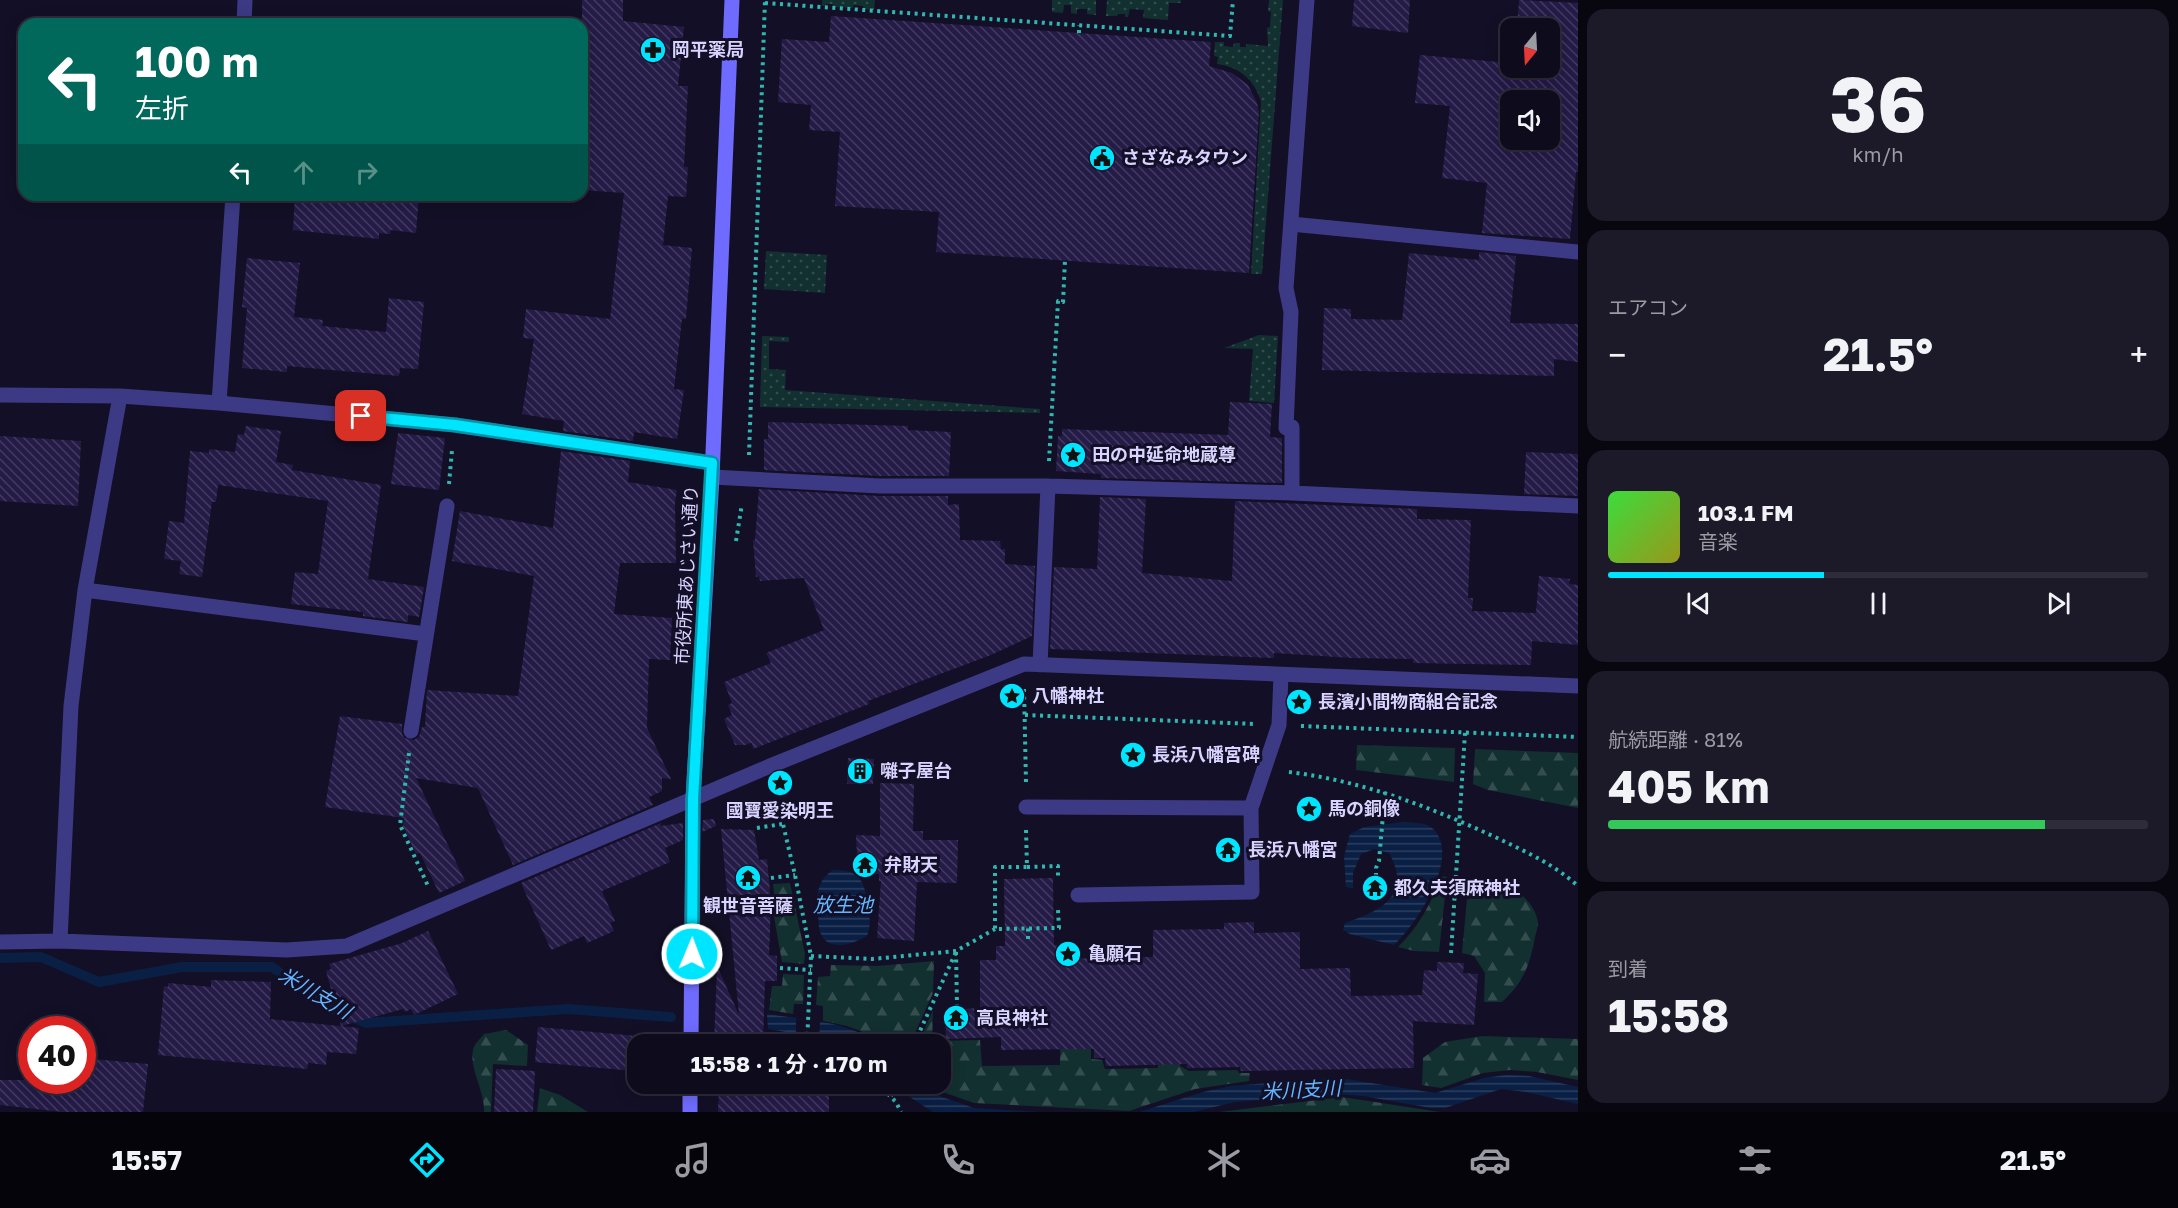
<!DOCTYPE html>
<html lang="ja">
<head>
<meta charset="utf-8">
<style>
	:root { --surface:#0e0b1c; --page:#1c1929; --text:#f1f3f6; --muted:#9b9ba3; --line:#2e2b3b; --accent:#00e5ff }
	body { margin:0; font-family:"Golos Text","Noto Sans JP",sans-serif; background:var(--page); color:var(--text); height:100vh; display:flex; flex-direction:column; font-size:22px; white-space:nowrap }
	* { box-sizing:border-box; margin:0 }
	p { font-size:20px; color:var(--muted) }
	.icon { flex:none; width:33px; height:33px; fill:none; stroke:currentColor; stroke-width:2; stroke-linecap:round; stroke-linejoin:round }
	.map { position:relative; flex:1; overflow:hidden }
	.sheet { display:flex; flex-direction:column; gap:9px; padding:9px; background:#08060f; width:600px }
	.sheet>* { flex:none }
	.top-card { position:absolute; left:18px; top:18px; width:570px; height:183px; border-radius:18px; box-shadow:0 3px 15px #0003,0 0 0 2px var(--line); background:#00695c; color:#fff; overflow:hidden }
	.needle { width:39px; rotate:198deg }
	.controls { position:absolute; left:1500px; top:18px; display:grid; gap:12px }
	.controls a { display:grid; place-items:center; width:60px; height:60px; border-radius:12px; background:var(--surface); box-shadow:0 3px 15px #0003,0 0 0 2px var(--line); font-size:30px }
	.speed { position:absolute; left:18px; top:1016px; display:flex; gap:12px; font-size:30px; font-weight:700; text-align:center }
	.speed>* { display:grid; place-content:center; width:78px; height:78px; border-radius:50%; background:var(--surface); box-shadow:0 3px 15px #0003,0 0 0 2px var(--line); line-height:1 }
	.speed .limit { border:9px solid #d22; background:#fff; color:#111 }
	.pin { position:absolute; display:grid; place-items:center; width:51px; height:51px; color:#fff; margin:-26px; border-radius:12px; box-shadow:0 3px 9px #0006 }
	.me { position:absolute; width:66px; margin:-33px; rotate:1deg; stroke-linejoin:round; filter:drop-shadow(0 0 4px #0008) }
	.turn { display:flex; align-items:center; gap:21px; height:126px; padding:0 18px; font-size:27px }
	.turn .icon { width:78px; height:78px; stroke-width:2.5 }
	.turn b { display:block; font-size:42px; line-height:51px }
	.lanes { display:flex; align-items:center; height:57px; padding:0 18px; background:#0003; justify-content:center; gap:30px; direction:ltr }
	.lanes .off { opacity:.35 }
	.big { font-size:45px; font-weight:700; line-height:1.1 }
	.sheet .tile { flex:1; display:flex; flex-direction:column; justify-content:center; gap:9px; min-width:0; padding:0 21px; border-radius:18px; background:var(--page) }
	.sheet .dial { align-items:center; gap:0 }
	.dial b { font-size:78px; line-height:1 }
	.song { display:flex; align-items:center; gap:18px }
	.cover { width:72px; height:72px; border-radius:9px; background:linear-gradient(135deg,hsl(120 70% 55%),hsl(60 70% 35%)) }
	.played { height:6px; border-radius:3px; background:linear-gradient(90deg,var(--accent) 40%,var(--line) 40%) }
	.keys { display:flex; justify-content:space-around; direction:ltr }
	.heat { display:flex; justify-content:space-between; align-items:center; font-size:33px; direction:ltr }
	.charge { height:9px; border-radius:4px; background:linear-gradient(90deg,#34c759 81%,var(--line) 0) }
	.trip { position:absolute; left:627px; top:1034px; width:324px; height:60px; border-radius:18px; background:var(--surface); box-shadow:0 3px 15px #0003,0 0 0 2px var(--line); font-weight:700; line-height:60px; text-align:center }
	.dock { display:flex; height:96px; justify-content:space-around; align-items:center; background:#06040b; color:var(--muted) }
	.dock .icon { width:42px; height:42px }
	.dock .current { color:var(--accent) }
	.dock b { font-size:27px; color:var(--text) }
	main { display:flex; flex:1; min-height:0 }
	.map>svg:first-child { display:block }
	.grass { fill:url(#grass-dots) }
	.forest { fill:url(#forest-firs) }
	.water { fill:url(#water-rules) }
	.pier { fill:#130f26 }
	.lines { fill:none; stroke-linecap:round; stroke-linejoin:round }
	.stream { stroke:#0a1f44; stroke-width:10 }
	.building { fill:url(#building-back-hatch); fill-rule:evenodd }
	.path { stroke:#2fb8b0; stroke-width:4; stroke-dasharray:3 4.5; stroke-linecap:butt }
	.lane { stroke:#3d3a85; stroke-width:15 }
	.street { stroke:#3d3a85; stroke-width:15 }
	.secondary { stroke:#6f6bff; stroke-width:15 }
	.route-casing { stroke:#0095a6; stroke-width:15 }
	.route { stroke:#00e5ff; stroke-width:10 }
	.labels { text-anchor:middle; stroke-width:6; stroke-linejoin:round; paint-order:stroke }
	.poi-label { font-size:18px; font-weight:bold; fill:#d9d4ff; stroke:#130f26; text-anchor:start }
	.street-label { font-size:18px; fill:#d9d4ff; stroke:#130f26 }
	.water-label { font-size:20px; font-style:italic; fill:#62b6ff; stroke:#130f26 }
</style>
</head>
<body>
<main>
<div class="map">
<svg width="1578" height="1112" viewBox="0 0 1578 1112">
	<defs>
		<pattern id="grass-dots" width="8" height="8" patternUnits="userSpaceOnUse" patternTransform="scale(1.5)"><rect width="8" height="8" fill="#12302f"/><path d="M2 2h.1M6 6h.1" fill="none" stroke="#344d4e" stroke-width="1.8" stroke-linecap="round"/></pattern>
		<pattern id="forest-firs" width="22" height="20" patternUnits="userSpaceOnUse" patternTransform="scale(1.5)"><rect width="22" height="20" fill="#12302f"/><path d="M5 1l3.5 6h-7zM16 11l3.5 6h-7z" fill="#344d4e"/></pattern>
		<pattern id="water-rules" width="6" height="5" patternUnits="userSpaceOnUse" patternTransform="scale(1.5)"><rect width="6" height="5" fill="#0a1f44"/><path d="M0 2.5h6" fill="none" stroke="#2d3f60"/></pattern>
		<pattern id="building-back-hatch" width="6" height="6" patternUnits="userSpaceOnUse" patternTransform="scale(1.5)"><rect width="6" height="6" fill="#241b47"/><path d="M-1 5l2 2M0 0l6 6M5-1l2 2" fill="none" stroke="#433b63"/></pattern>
	</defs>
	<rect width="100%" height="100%" fill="#130f26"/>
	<path class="grass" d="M822,0h53l-1,10 -11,-1v-3l-9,-1 -1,3 -20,-1v-3h-7l-1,2h-3z
		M1052,0h44v15l-9,-1v-5h-10v5l-6,-1v-8h-7l-1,8 -11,-1z
		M1107,0h74v3h-12l-1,17 -25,-2 1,-8 -14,-1 -2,8h-3v-3h-7l-1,2h-11z
		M1269,0h14l-21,274h-11l10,-173c-7,-21 -21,-34 -44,-37l1,-7 -4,-1 1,-14h9v4l9,1 1,-4h6v4h6v-3l22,2 -1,-18 3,-1 1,-15 -3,-1z
		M766,251l61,4 -2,38 -61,-4z
		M1259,335l19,1 -4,67 -25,-2 4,-52 -29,-1z
		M762,336l27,1v5l-20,-1v28l17,1 -1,20 255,19v4l-280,-6z"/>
	<path class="forest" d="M1357,745l98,3 -1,34 -98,-12z
		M1475,749l103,4v55l-90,-18 -15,-6z
		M1441,876l6,1 -8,75 -25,-1 -16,-4c20,-19 34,-45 43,-71z
		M1475,878c6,0 13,-1 19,1 18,6 42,23 44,44 0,4 -2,10 -3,14 -5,28 -12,46 -33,65h-18l1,-29 -11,-17 -12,-3 6,-65z
		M790,883l15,71 -1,10 -22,-2 -8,-45 -16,-1 1,-12 16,-4 -2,-16z
		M934,961l-1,32 -23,51h-30c-16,-15 -35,-19 -57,-23v-15l-7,-1 2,-28 12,-1 1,-11 46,1z
		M783,974l21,1 -1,29h-9l-1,10 -24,-4 3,-24h10z
		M1090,979l1,80 11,1 3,9 53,-1 -2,-79h23l1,77 9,5 48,-1 2,3h11l-1,8 -54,8 -66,22 -155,-8 -40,-14 1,-6h5v-39h-4v-3l44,-1 2,26 78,-1 1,-85z
		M933,1010l-1,34h-14z
		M506,1030l22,15 -1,21 -34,-2 -2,48h-7c1,-22 -15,-42 -11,-62 1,-6 7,-11 11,-16z
		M1482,1036l96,3v41l-41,-8 -27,-2 -27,3 -42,15 -19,-3 1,-27 22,-16z
		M540,1088l20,7 28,17h-51z
		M1342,1097l98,15h-221z"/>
	<path class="water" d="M1403,822c8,1 21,0 28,5 33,27 -15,97 -37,118l-44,-11 -7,-4 2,-7c35,-12 68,-27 44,-70l-14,-4 -14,5 -8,19v15l-7,-1 -2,-31 6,-22 14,-7z
		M833,870c28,-1 32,13 35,37 2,10 3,18 -1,29 -12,7 -38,17 -46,-2 -3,-4 -2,-13 -3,-18 -2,-19 -2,-35 15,-46z
		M767,1014c35,6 82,6 109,30h-32l-22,-6 -54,-9z
		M1506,1075l23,1 49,11v17l-52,-12 -25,-3 -56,19h-14l-68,-12 -27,-2 -101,8 -41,10h-55l64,-20 28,-6 99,-8 16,1 89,14 49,-15z
		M894,1083h26l22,14 32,11 66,4h-107l-25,-16z"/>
	<path class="pier" d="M796,1016l24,4 -1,21 -23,-4z"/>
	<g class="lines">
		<path class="stream" d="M0,958l41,-1 58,25 83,-15h90l60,42 34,14 202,-14 103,8"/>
	</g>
	<path class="building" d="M582,0h41v21l61,6 -6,59h10l-4,81h4l-2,30 -18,-1 -5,49 29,3 -6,71h-4l-8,70 10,1 -7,49 -43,-7 -1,9 -70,-10 1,-10 -42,-7 12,-75 -11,-1 3,-29 84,10 14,-126 -42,-3 4,-64h-4z
		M1354,0h56l-2,33 -56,-7z
		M1519,0l59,3v169h-2l-6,67 -88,-6 5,-50 -45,-5 8,-72 -35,-3 5,-48 90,8v5h40v-40h-33zM1510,100h40v40h-40z
		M831,16l380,26 -2,24 23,7 16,12 9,18 2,9 -10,161 -313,-21 3,-40 -104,-6 5,-74 -31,-2 2,-25 -33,-3 4,-63 47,3z
		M295,195h124l-3,38 -25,-3 -1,4 -11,-1v6l-86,-9z
		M1479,252l37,4 -6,67 68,1v38l-24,-3v17l-232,-6 2,-62 27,1v10l51,1 7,-67 70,7z
		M247,258l53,5 -6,54 29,3 -1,6 64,6 3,-34 35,4 -6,67 -18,-1 -1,8 -112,-10v6l-45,-4 5,-60 -5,-1z
		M1230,402l42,2 -2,33 12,1v45l-181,-5v-4l-45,-3 2,-35h4v-7l166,6z
		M768,422l140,4v4l43,2 -2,44h-69l-116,-6v-31h4z
		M246,426l35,5 -5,31 17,3 -1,5 89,15 -13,94 56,8 -5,30 -11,-2v7l-45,-6v-4l-72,-8 4,-32 23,2 10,-73 -110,-16 -2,17h-4l-10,75 -23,-3 2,-13 -17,-2 5,-38 15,2 6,-72 19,2v-4l26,3 3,-18 6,1z
		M398,433l47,5 -6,52 -48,-6z
		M0,436l81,5 -3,65 -78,-5z
		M561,451l69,10 -2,21 49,8 -2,13 1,60h-56l-6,51 58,4 -2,42 -21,-1 -2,69 24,51 -9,-1v13l-13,6 4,8 -140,60 -35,-77 -62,-10 49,103 -26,12 -19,-40 -4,1 -13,-28 1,-8 -79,-11 15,-91 62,8v10l2,4 10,2 5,-3 3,-10h3l2,-37 91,6 16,-120 -82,-15 8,-50 93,17z
		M1526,452l52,2v42l-54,-2z
		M759,489l120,7h69v9l11,-1 1,36 40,1 1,8h4v15l30,2 -3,70 -41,19 -123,46 1,3 -116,45 -1,-6 -7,2h-10l-11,-26 8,-4 -4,-10 4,-2 -8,-21 47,-19 -5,-10 58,-23 -20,-52 -44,3 -1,-5 -3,1 -3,-37h2z
		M1100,497l46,2 -4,74 90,8 3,-80 182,8v10l54,1 -3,78h5l-1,13 64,2 3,-37 31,3 -1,5 9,1v60l-46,-4 -1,24 -118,-2v-4l-61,-1 -78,-5v5l-224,-9 4,-82 43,2z
		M848,758l26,1 -1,25h-26z
		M880,783l34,1 -1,47h10v9h35l-1,43 -40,-1 -3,59 -37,-3 4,-57h-2v-7h-21l-2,-39 24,1z
		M714,819l2,7 -14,6 1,-12z
		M661,823l-1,3 23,-3v17l-18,8 5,14 -68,29 13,30 -5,2 4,8 -27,12 -3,-7 -33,14 -30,-67z
		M721,829l33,1 5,30 8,-1 4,44 -2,52 8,1v25h-12l-2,63h-49l3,-78 22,49z
		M1053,878l1,67h3v14l96,-2v-27l71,-1v-6l30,-1v11l46,-1v37l50,-1 1,28 71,-1 2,-25 13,1v-9l27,1 -1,10 15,1 -4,51 -61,-4 1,47 -173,3 -1,-4 -53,1v-4l-81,2 -1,-8h-11v-9l-93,1v-13l-55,2 -1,-29 35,-2v-48h16v-14h9l-1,-67z
		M428,931l30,63 -44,21 -3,-6 -6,3 -2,-3 -62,17 -15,-55 5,-2 -2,-5 73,-21z
		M211,980l60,2 -1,37 89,9 -3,26 -29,-2 -1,13 -18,-2 -1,6 -149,-14 6,-69 4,1v-4l43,4z
		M538,1027l99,9 -3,35 -99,-9z
		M82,1058l66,6 -5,48h-80l-63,-7v-25h82z
		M496,1069l39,2 -2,41h-39z
		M719,1083h110v29h-111z"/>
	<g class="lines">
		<path class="path" d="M765,3l465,33 3,-36
			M1079,33v-8
			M749,455l16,-455
			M1049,461l9,-160 5,1 2,-42
			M449,484l3,-34
			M736,541l6,-37
			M1024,689l2,94
			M1025,715l230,9
			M1301,726l277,11
			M409,753l-9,72 28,61
			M1289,772c73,9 139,34 206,65 29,14 59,27 83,49
			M778,803l17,72 16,81 -4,88
			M757,828l25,-4
			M1026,830l1,37h-32v62l64,-1 -1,-18
			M1027,867l31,-1v13
			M1376,876v-8l3,-7 6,-69
			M771,878l24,-3
			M1028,939v-11
			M956,952l1,54
			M1451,953l14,-220
			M811,956l61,3 84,-8 39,-22
			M780,968l31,2
			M914,1044l42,-92
			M877,1083l19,19 5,10
			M891,1096l5,-13"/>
		<path class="lane" d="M1026,807l225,1 28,-83 2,-50
			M1078,895l174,-3 -1,-84"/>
		<path class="street" d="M244,24l1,-24
			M1291,224l287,28
			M0,395l120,1 99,7 236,22 257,38
			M120,396l-35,194 341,44
			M219,403l14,-208
			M712,477l168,9h168l244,7 286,13
			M1292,493v-66l-6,1 5,-116 -5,-24 21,-288
			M1040,665l8,-179
			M411,731l36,-225
			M60,941l11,-235 14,-116
			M0,942l60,-1 227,9 60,-4 423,-180 254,-102 554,22"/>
		<path class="secondary" d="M691,1044l2,-245 19,-322 20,-477
			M690,1112v-29"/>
	</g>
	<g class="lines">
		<g class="route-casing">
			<path id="route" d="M361,416l94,9 257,38 -19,336 -1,155"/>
		</g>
		<use href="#route" class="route"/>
	</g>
	<defs>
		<g id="pharmacy-disc" transform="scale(1.35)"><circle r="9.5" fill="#00e5ff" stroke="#130f26"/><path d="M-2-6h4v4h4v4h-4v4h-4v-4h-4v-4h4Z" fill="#111"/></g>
		<g id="civic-disc" transform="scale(1.35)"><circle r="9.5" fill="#00e5ff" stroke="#130f26"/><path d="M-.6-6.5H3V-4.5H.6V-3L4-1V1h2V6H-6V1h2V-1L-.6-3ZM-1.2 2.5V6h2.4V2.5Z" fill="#111"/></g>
		<g id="sight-disc" transform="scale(1.35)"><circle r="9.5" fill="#00e5ff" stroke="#130f26"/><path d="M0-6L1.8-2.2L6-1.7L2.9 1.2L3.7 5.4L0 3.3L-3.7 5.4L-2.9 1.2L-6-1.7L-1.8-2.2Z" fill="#111"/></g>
		<g id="building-disc" transform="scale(1.35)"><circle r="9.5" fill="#00e5ff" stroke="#130f26"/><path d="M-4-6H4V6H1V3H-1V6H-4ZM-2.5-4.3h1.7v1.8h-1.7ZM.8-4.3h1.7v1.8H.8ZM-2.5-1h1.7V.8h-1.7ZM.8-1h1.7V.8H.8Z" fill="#111"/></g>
		<g id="temple-disc" transform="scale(1.35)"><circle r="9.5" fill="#00e5ff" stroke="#130f26"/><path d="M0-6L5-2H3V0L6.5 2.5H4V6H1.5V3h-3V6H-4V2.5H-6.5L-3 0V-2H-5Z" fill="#111"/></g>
	</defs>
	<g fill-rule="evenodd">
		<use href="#pharmacy-disc" x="653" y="50"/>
		<use href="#civic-disc" x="1102" y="158"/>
		<use href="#sight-disc" x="1073" y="455"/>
		<use href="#sight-disc" x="1012" y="696"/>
		<use href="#sight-disc" x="1299" y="702"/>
		<use href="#sight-disc" x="1133" y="755"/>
		<use href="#building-disc" x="860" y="771"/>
		<use href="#sight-disc" x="780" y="783"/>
		<use href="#sight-disc" x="1309" y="809"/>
		<use href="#temple-disc" x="1228" y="850"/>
		<use href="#temple-disc" x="865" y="865"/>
		<use href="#temple-disc" x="748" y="878"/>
		<use href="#temple-disc" x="1375" y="888"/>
		<use href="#sight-disc" x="1068" y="954"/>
		<use href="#temple-disc" x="956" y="1018"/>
	</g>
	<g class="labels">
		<g class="poi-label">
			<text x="672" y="56">岡平薬局</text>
			<text x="1122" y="164">さざなみタウン</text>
			<text x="1092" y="461">田の中延命地蔵尊</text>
			<text x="1032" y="702">八幡神社</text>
			<text x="1318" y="708">長濱小間物商組合記念</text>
			<text x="1152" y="761">長浜八幡宮碑</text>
			<text x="880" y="777">囃子屋台</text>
			<text x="1328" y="815">馬の銅像</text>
			<text x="780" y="817" text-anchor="middle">國寶愛染明王</text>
			<text x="1248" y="856">長浜八幡宮</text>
			<text x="884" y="871">弁財天</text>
			<text x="1394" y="894">都久夫須麻神社</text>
			<text x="748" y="912" text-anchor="middle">観世音菩薩</text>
			<text x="1088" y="960">亀願石</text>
			<text x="976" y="1024">高良神社</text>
		</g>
		<g class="street-label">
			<text transform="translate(687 575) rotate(-87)" y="6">市役所東あじさい通り</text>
		</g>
		<g class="water-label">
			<text x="843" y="912">放生池</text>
			<text transform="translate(315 993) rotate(31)" y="7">米川支川</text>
			<text transform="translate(1301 1090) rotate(-3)" y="7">米川支川</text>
		</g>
	</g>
</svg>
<div class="controls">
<a><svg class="needle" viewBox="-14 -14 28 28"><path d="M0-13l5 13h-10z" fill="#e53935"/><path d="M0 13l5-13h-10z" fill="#9b9ba3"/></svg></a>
<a><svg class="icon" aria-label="sound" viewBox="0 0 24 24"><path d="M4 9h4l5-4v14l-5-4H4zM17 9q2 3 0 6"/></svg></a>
</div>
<div class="speed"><div class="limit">40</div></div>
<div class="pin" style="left:361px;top:416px;background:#d93025"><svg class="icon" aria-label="arrive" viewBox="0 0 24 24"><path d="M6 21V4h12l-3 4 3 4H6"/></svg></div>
<svg class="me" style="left:692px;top:954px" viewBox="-20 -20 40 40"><circle r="17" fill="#00e5ff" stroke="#fff" stroke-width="3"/><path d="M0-11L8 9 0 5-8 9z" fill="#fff"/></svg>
<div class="trip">15:58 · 1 分 · 170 m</div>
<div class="top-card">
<div class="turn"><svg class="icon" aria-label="left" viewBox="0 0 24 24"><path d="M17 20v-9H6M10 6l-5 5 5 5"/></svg><div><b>100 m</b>左折</div></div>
<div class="lanes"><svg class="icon" aria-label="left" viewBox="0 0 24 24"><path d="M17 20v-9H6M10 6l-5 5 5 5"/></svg><svg class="icon off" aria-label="ahead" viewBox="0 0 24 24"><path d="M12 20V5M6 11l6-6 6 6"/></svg><svg class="icon off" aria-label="right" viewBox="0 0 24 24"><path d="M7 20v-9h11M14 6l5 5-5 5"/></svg></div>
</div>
</div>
<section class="sheet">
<div class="tile dial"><b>36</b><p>km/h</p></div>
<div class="tile"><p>エアコン</p>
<div class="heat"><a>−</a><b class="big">21.5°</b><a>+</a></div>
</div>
<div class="tile">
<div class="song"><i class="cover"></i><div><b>103.1 FM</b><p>音楽</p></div></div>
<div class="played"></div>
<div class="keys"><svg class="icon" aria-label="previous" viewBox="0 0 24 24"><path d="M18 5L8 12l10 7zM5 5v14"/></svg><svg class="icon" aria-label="pause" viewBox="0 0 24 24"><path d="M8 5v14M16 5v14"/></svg><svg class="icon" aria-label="next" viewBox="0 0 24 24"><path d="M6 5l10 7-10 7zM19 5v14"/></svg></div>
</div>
<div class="tile"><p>航続距離 · 81%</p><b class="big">405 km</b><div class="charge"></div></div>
<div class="tile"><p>到着</p><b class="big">15:58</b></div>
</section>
</main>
<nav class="dock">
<b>15:57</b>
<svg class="icon current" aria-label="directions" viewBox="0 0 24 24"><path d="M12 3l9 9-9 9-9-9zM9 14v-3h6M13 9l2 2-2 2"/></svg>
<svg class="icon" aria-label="music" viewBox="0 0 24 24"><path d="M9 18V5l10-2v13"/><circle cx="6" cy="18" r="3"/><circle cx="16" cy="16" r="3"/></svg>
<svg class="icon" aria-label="phone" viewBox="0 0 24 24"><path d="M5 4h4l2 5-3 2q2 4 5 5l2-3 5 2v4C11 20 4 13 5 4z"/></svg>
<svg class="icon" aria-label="climate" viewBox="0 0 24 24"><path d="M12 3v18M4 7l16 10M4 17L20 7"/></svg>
<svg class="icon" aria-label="car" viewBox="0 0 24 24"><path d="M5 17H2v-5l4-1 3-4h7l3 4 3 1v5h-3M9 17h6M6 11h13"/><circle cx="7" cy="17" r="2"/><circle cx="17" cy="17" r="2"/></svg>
<svg class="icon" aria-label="filters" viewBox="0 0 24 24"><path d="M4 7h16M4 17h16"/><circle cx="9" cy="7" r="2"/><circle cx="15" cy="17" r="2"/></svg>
<b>21.5°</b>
</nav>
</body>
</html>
